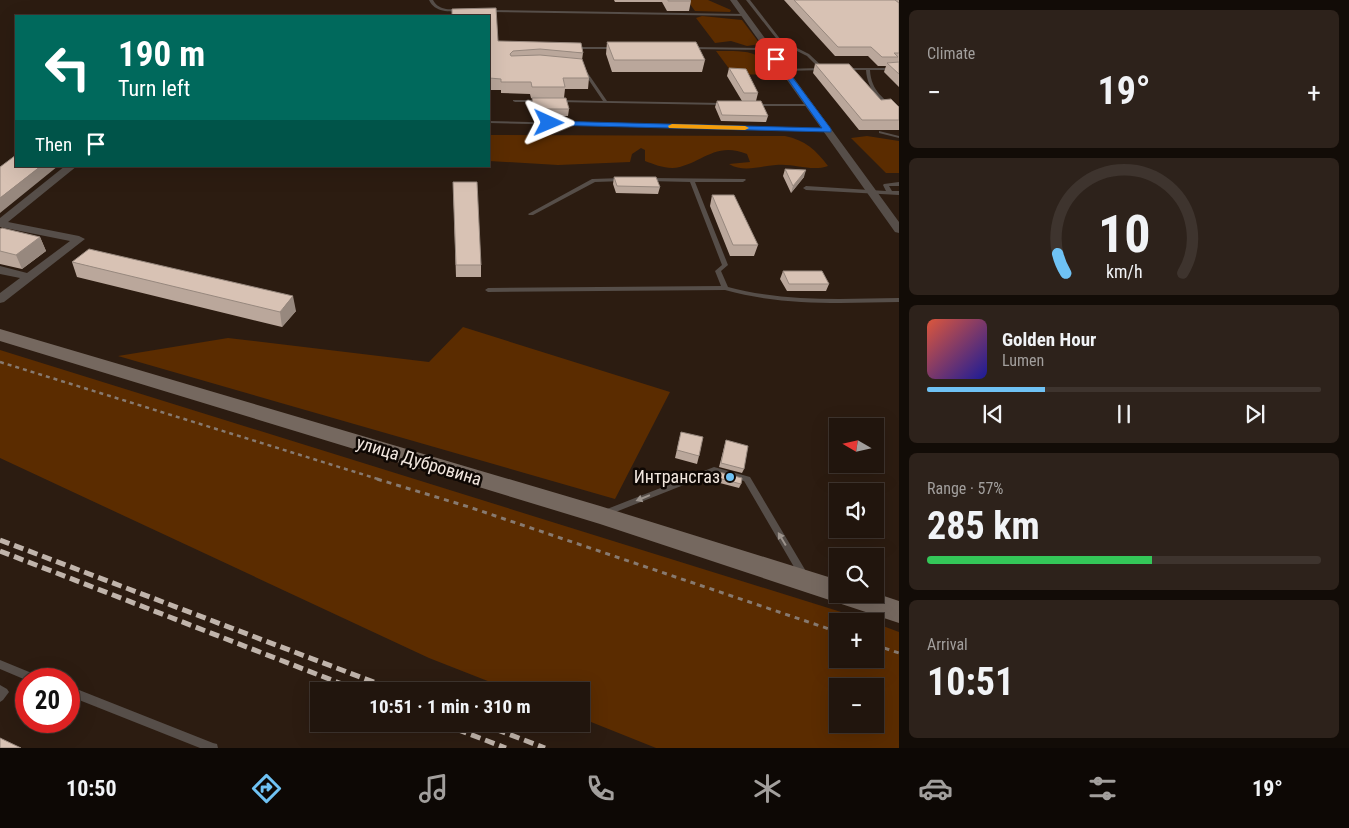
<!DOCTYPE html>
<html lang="en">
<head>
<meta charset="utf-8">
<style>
	:root { --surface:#21150d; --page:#2d221b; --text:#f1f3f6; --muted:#a29f9d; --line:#3e342e; --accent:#6fc2f4 }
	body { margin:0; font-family:"Roboto Condensed",sans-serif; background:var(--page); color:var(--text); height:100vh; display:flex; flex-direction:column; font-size:19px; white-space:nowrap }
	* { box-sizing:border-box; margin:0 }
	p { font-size:16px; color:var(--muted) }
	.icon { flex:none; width:28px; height:28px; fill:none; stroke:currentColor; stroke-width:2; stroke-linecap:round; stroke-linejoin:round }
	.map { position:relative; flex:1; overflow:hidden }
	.side { display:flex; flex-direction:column; gap:10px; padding:10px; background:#120c07; width:450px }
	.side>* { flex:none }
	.banner { position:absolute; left:15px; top:15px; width:475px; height:152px; border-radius:0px; box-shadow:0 5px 20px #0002,0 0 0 1px var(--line); background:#00695c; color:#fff; overflow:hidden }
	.needle { width:32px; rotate:279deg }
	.fabs { position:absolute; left:829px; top:418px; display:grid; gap:10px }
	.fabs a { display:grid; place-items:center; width:55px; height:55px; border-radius:0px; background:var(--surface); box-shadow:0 5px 20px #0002,0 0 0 1px var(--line); font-size:25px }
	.speed { position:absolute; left:15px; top:668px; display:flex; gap:10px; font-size:25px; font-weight:700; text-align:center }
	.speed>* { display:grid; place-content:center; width:65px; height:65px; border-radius:50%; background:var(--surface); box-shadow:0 5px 20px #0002,0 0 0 1px var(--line); line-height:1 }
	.speed .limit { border:8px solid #d22; background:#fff; color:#111 }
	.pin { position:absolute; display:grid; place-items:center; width:42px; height:42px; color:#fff; margin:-21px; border-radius:10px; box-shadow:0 2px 8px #0006 }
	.me { position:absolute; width:55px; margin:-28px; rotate:91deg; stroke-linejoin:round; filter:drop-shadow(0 0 4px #0008) }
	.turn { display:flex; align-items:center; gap:18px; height:105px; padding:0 20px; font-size:22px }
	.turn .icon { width:65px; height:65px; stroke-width:2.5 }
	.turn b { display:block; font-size:35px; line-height:42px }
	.then { display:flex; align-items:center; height:48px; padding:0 20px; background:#0003; gap:10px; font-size:19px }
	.big { font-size:38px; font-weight:700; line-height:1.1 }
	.side .card { flex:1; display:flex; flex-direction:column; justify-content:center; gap:8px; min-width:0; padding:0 18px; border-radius:8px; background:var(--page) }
	.side .dial { align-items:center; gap:0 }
	.dial svg { height:130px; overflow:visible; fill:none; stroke:var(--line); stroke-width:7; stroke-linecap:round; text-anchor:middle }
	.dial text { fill:var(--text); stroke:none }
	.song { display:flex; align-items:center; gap:15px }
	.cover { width:60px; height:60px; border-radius:8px; background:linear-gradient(135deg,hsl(10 70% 55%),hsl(240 70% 35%)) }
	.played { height:5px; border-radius:2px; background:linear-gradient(90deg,var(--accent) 30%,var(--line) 30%) }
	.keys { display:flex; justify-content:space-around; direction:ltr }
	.heat { display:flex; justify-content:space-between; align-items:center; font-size:28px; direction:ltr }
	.charge { height:8px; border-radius:4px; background:linear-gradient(90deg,#34c759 57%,var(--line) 0) }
	.trip { position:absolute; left:310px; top:682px; width:280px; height:50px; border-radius:0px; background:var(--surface); box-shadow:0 5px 20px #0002,0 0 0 1px var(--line); font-weight:700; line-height:50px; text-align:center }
	.dock { display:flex; height:80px; justify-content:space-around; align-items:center; background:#0d0805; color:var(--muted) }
	.dock .icon { width:35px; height:35px }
	.dock .selected { color:var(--accent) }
	.dock b { font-size:22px; color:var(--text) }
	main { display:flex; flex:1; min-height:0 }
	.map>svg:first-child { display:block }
	.green { fill:#5b2c00; fill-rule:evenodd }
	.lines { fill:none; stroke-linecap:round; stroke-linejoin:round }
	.path-far1 { stroke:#877a70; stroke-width:2.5; stroke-dasharray:4 4; stroke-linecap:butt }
	.path { stroke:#877a70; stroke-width:3; stroke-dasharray:5 5; stroke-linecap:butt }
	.service { fill:#564e49; fill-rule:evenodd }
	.minor { fill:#564e49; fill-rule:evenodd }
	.secondary { fill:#75685f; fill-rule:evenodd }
	.rail { stroke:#c0b4ab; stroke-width:5; stroke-dasharray:10 5; stroke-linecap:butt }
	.wall { fill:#baa79b }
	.shaded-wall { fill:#97887e }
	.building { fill:#d8c2b4; stroke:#97887e }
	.oneway { fill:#9c938c }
	.route { fill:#1a73e8; stroke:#114b97 }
	.slow { fill:#f59e0b }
	.poi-dot { fill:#6fc2f4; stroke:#0f0804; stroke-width:2 }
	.labels { text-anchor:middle; stroke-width:5; stroke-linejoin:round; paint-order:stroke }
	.street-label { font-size:18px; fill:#f2e7df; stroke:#0f0804 }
	.poi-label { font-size:18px; fill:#f2e7df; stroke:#0f0804; text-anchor:end }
</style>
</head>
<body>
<main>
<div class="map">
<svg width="899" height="748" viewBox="0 0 899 748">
	<rect width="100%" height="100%" fill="#2c1c11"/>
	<path class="green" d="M687,0h21l23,10 -1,2 -35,-1z
		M702,16l40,4 18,24 -13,2 -16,-5 -16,2 -19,-25z
		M716,51c30,0 44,-2 62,24l-45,-1z
		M489,135l296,1c20,4 31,14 43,30 -17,6 -34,-3 -52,-1 -16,1 -32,8 -47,-1l21,-2 -3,-8c-33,-14 -47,12 -75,14 -9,0 -19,-4 -27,-7v-11l-4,-2 -9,6 -2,8 -72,3 -69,-4z
		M867,136l32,5v32h-13l-35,-35z
		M463,327l207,65 -55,107 -497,-143 110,-18 201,24z
		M0,350l870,271h-32v38h37v-36l24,9v116h-243l-75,-30v-27h-68l-84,-33 -429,-200zM875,686v38h-37v-38z"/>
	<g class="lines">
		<path class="path-far1" d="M0,362l381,118"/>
		<path class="path" d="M377,479l92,28 369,125
			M875,645l24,8"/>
		<path class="service" d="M429,0h4c6,12 19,8 30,11l-2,1c-12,-1 -26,1 -32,-12z
			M746,0h4l31,40 28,14 15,14v2l-42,1v-2h1l36,-1 -12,-12 -28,-14z
			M489,10l256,4 2,1 -2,1 -257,-4z
			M574,47h41l2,1 -2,1h-42v-2z
			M691,47l77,1 2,1 -2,1 -78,-1 -1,-1z
			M842,68h57v2h-29c1,21 14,29 29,41v3c-17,-9 -32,-24 -33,-44h-24z
			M583,69h2l22,32 116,2 2,1 -2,1 -166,-3v-1l2,-1 44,1 -21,-31z
			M513,100h28l2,1 -2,1h-26l-2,-1z
			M752,104h57l2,1 -2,1h-55l-2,-1z
			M489,121l339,8 2,1 -2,1 -339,-8z
			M879,131l20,5v2l-20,-5z
			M622,178l3,2 -1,1 -29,1 -62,33h-4l-1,-1 64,-35z
			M650,178l95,1 1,1 -3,2h-48l33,83 -7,6 7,16c56,15 113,12 171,11v4c-59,1 -117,4 -174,-12l-237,2 -3,-2 3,-2 233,-2 -6,-15 7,-6 -32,-83 -42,-1 -1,-1z
			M899,182v4h-10l3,5h7v4l-93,-5 -3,-2 3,-2 80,5 -3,-6 1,-1z
			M714,467l36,10 57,96 1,3 -1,3 -3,1 -3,-1 -57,-98 -30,-8 -106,42 -3,1 -3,-1 -1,-2 1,-2z
			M0,660l39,16 2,3 -15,1 -26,-11z
			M0,685l7,4 2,3 -6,8 -3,2z
			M69,686l144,57 4,1 1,4h-18l-131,-52z"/>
		<path class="minor" d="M730,0h7l162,222v11l-4,-1z
			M65,166h12l-69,56 71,14 6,3 -81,63 -4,1v-10l20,-15 -20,-4v-8l27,7 43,-32 -70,-14v-9z"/>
		<path class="secondary" d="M0,329l600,177 238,74v14l37,-1 24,8v22l-299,-99 -600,-183z"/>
		<path class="rail" d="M0,540l397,151
			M0,551l360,140
			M443,724l63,24
			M482,724l63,24"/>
	</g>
	<path class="wall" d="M614,0h76l1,1 -2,10h-22l-5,-9h-47z
		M784,0h115v87l-15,-15 2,-6h-8l-10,-10h-33z
		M489,16l9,25 85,12 -1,7 7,18 -1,11h-23l-1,9 5,11 -1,7h-35l-1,-12v-6h-1l-1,-4 -29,-1v-3h-12z
		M607,42l98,18 -3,12h-90l-6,-18z
		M815,64l66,36 18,7v23h-40l-46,-57z
		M729,68l29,25 -2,8 12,15 -2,6 -45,-1 -6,-14 2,-6h25l-15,-25z
		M785,169l19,8 -13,16 -8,-17z
		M614,177l46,10 -2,7 -42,-1 -3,-9z
		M453,182l28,83v12h-25z
		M712,195l46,50 -4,11h-24l-20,-50z
		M0,229l40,8 6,14 -24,18 -22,-5z
		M72,262l224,49 -14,16 -205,-50z
		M783,271l46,13 -3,7h-39l-7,-12z
		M681,432l18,24 -2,8 -22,-6z
		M726,440l18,29 -2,4 -23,-6z
		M719,472l22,12 -2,4 -23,-6z"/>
	<path class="shaded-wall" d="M41,166h17l-58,47v-15z
		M806,170l-2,7 -13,16 2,-7z
		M40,237l6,14 -24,18 -6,-14z
		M293,296l3,15 -14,16 -2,-15z"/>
	<path class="building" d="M668,0h22l1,1h-23z
		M794,0h101l4,3v50h-5l4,4h-16l-11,-10h-33z
		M496,8l2,33 83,2 2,10 -43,-4 -27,2 -3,3 1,2 29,-1 42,4 7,19h-26l2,9h-33l-1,-5h-30v-3l-12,-1v-62h-37v-7z
		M607,42h89l9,18h-91z
		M899,62v12l-12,-11z
		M815,64h34l32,36 10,-1 8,8v13h-37z
		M729,68l17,1 12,24h-14z
		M532,98h34l3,11h-35z
		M717,101h44l7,15 -46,-1z
		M16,155v11h25l-41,32v-31z
		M785,169l21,1 -13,16z
		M614,177h42l4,10 -43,-1z
		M453,182h24l4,83h-25z
		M712,195h22l24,50h-25z
		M2,228l38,9 -24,18 -16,-4v-22z
		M89,249l204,47 -13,16 -208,-50z
		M783,271h39l7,13h-40z
		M681,432l22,5 -4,19 -22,-6z
		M726,440l22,6 -4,23 -23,-6z
		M719,472l23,6 -1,6 -23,-6z
		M0,738l21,10h-21z"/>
	<defs><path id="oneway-solid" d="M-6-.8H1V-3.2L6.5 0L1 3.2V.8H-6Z" transform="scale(1.25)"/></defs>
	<g class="oneway">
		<use href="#oneway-solid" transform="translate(643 498) rotate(158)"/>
		<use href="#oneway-solid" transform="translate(782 539) rotate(-121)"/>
	</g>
	<path class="route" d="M773,58h5l53,71v3l-282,-7 -4,-2 4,-2 273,7z"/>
	<path class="slow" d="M672,124l73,2 4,2 -4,2 -76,-2 -1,-2z"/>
	<circle class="poi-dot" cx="730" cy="477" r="5"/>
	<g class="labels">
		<g class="street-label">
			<text transform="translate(419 461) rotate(17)" y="6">улица Дубровина</text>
		</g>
		<g class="poi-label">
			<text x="720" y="483">Интрансгаз</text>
		</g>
	</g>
</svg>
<div class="fabs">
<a><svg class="needle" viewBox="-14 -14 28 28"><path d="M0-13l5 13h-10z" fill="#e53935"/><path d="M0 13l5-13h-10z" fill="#a29f9d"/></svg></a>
<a><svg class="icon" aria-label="sound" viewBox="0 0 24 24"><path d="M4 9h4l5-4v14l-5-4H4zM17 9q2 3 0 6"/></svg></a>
<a><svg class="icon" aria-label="search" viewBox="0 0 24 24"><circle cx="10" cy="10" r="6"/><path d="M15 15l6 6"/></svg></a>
<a>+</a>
<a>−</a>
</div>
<div class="speed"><div class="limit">20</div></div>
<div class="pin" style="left:776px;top:59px;background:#d93025"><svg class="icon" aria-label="arrive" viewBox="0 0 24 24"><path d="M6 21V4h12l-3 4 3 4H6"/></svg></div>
<svg class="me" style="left:549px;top:123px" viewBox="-20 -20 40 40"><path d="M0-17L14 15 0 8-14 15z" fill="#1a73e8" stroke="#fff" stroke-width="4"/></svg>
<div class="trip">10:51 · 1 min · 310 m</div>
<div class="banner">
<div class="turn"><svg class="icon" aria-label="left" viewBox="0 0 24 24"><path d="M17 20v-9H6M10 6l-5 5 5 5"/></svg><div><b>190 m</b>Turn left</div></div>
<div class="then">Then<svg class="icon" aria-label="arrive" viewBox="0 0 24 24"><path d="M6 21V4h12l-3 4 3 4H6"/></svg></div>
</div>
</div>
<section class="side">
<div class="card"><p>Climate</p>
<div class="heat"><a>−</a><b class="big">19°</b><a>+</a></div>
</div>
<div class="card dial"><svg viewBox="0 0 100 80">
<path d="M14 69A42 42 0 1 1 86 69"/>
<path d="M14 69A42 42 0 0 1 9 57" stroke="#6fc2f4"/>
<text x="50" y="56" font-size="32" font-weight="700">10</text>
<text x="50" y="72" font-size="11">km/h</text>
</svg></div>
<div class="card">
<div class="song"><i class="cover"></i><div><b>Golden Hour</b><p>Lumen</p></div></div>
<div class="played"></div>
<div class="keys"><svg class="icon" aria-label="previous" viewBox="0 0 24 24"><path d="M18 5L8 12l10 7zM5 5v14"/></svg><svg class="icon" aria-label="pause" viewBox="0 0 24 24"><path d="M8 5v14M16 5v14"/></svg><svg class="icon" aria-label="next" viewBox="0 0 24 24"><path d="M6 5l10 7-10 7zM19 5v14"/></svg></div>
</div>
<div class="card"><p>Range · 57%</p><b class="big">285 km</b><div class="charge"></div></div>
<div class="card"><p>Arrival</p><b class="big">10:51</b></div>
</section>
</main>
<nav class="dock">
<b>10:50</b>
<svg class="icon selected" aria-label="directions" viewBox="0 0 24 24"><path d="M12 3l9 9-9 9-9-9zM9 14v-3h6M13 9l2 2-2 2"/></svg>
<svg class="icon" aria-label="music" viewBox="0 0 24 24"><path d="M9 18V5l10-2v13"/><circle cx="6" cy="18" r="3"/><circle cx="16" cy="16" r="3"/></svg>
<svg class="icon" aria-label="phone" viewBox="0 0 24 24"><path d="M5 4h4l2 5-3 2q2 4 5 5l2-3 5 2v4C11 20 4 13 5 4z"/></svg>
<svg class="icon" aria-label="climate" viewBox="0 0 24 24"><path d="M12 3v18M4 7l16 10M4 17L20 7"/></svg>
<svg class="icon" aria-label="car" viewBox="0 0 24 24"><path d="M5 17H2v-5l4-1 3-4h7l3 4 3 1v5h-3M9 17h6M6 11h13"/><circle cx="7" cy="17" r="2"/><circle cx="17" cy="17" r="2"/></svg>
<svg class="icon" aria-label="filters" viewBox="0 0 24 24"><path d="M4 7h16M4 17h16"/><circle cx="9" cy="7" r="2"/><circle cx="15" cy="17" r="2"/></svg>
<b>19°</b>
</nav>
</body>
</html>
